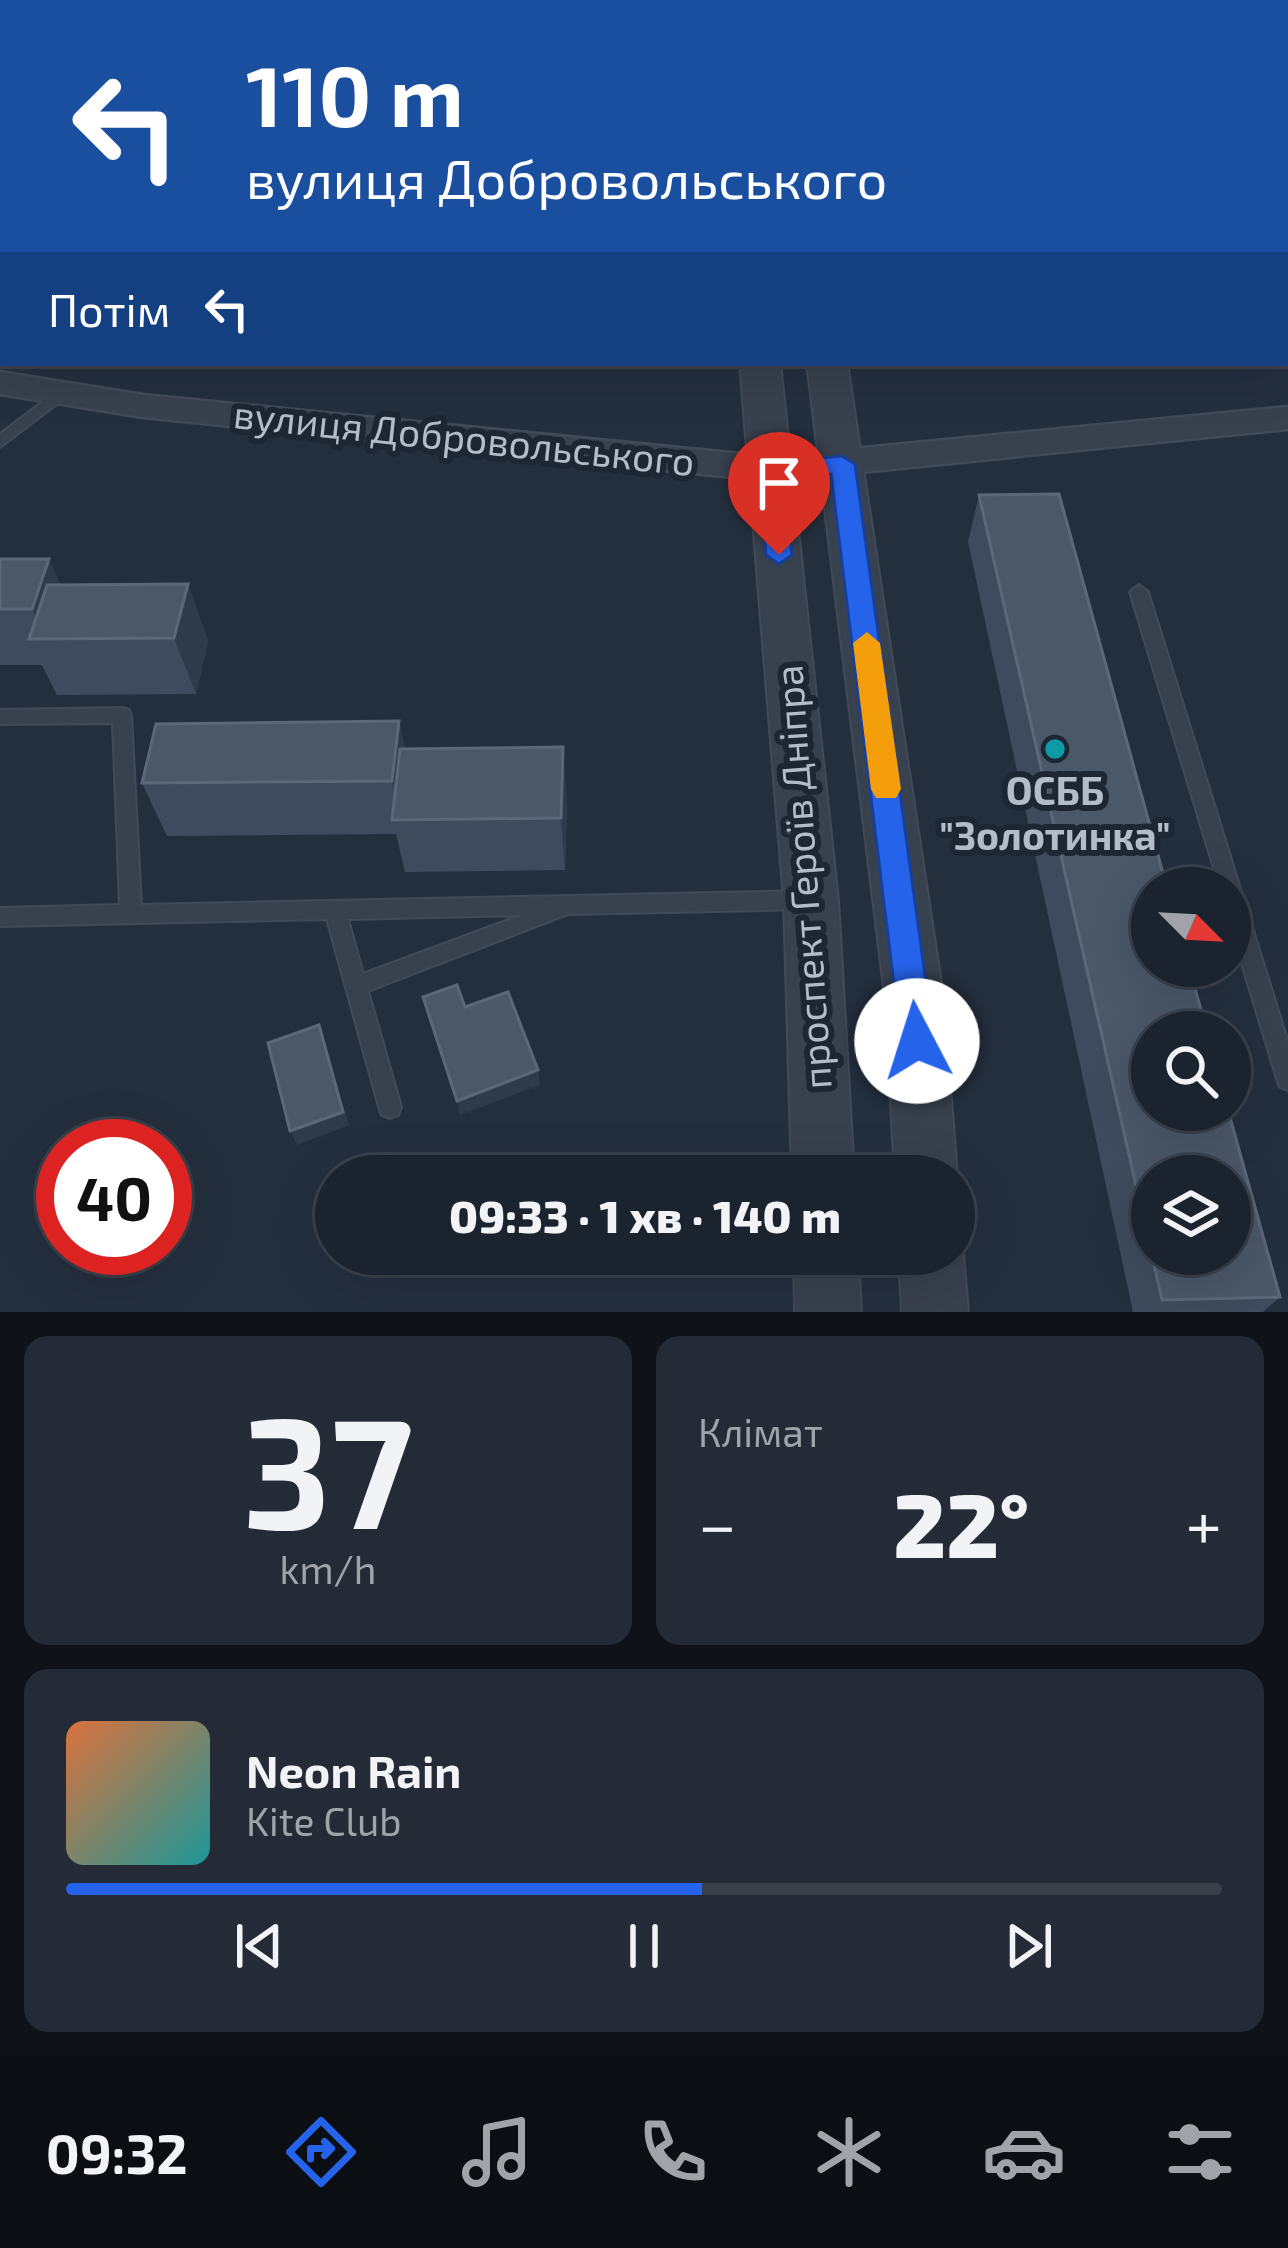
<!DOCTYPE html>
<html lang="uk">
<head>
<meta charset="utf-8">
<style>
	:root { --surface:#1b232e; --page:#242b36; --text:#f1f3f6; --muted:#a0a4aa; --line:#39404a; --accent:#2563eb }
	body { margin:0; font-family:"Exo 2",sans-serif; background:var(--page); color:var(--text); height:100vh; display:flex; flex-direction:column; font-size:45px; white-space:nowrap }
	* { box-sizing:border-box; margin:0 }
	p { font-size:39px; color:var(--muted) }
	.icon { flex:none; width:66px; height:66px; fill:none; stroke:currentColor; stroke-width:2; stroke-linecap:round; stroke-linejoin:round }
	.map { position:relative; height:1312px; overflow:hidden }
	.panel { display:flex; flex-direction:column; gap:24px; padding:24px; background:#0f1319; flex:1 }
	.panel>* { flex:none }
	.banner { position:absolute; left:0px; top:0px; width:1290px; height:366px; box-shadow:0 12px 48px #0002,0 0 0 3px var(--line); background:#1a4fa0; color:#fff; overflow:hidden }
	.needle { width:78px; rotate:114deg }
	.tools { position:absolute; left:1131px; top:867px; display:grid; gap:24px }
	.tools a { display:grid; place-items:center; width:120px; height:120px; border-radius:50%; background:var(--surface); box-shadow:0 12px 48px #0002,0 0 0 3px var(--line); font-size:60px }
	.speed { position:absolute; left:36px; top:1119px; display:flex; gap:24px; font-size:60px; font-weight:700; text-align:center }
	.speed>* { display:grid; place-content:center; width:156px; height:156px; border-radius:50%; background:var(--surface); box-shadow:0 12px 48px #0002,0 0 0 3px var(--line); line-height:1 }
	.speed .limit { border:18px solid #d22; background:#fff; color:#111 }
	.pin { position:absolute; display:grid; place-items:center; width:102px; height:102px; color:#fff; margin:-123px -51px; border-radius:50% 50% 50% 0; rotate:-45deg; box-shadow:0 0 12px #0007 }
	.pin .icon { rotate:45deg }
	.me { position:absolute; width:132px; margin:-66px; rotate:355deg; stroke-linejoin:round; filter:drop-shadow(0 0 9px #0008) }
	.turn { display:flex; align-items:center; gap:42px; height:252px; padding:0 48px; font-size:54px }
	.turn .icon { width:156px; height:156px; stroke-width:2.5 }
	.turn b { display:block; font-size:84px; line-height:102px }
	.then { display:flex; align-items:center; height:114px; padding:0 48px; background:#0003; gap:24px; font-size:45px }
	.big { font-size:90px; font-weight:800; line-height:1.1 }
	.panel .card { flex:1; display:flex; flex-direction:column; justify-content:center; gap:18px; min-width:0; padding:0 42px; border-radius:24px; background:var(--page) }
	.panel .dial { align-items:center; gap:0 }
	.dial b { font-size:156px; line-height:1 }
	.song { display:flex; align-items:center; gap:36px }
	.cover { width:144px; height:144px; border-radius:18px; background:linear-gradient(135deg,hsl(20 70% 55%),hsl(180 70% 35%)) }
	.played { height:12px; border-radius:6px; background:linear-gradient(90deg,var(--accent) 55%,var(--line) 55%) }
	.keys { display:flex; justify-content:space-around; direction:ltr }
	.heat { display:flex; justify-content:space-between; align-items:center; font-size:66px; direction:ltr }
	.panel .tiles { flex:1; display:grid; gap:24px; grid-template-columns:1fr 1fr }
	.card:last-child { grid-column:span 2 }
	.trip { position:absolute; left:315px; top:1155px; width:660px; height:120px; border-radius:60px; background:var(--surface); box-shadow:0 12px 48px #0002,0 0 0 3px var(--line); font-weight:800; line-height:120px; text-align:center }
	.menu { display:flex; height:192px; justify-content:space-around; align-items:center; background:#0b0e12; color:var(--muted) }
	.menu .icon { width:84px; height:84px }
	.menu .selected { color:var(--accent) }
	.menu b { font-size:54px; color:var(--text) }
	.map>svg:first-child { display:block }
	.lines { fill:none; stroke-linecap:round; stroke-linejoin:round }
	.service-casing { stroke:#414a57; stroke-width:4 }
	.minor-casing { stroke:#414a57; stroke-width:5 }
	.tertiary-casing { stroke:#414a57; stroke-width:4 }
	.service { fill:#38414e; fill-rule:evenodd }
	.minor { fill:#38414e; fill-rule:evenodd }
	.tertiary { fill:#38414e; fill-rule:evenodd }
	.wall { fill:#3f4b5c }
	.shaded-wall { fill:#2f3b4b }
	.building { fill:#4b5868; stroke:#5c6777; stroke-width:3; fill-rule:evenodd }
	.route { fill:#2563eb; stroke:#184099; stroke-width:3 }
	.slow { fill:#f59e0b }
	.culture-dot { fill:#0f9aa8; stroke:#1d2633; stroke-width:4.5 }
	.labels { text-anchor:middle; stroke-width:12; stroke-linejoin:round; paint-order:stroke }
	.street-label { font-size:39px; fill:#b4bcc9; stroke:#1d2633 }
	.poi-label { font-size:39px; font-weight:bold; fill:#b4bcc9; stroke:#1d2633 }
</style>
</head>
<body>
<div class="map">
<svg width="1288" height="1312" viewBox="0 0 1288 1312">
	<rect width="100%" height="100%" fill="#242f3e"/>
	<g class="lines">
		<g class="service-casing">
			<path id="service" d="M515,0h12l1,3h-12z
				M1062,0h12v3h-12z
				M0,69h3v8h-3z
				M1288,251v9h-1v-9z
				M1287,314l1,1v11l-1,-1z
				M61,388l8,5 -3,4 -66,50v-13z
				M1139,585l9,7 140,451v47l-8,-3 -3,-8 -47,-155v-36h-10l-90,-296z
				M122,708l7,2 2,5 10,190 665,-14 7,3 3,6 -3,6 -7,3 -238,5 -200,77 33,116 -3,8 -8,3 -8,-3 -3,-8 -52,-188 -327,7v-18l120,-3 -7,-182 -113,1v-14zM522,915l-159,59 -15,-55z"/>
		</g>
		<g class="minor-casing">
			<path id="minor" d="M0,372l143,23 628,62 517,-50v22l-517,52 -628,-64 -143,-23z"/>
		</g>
		<g class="tertiary-casing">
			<path id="tertiary" d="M717,0h30v3h-30z
				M740,363h40l58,537 16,276h-62l-8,-276z
				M807,363h40l96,633 14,180 -3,7v-7h-59l-10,-180z
				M954,1232l9,22 5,58h-66l-3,-58h55z
				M794,1254h64l3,58h-66z"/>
		</g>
		<use href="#service" class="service"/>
		<use href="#minor" class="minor"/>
		<use href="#tertiary" class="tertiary"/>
	</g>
	<path class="wall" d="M598,0h37l-1,3z
		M984,0h58l-1,3h-57z
		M0,202l3,1v94h-3z
		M979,495l301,802 -17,15h-130l-165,-770z
		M0,559l61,26 127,-1 20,57 -12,53 -139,1 -15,-30h-42z
		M399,721l6,28 162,52 -2,69 -160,2 -9,-38 -229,2 -25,-53z"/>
	<path class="shaded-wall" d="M49,559l26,57 -28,23 -15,-30z
		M188,584l20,57 -12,53 -22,-56z
		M399,721l12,54 -10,45 -9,-39z
		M563,747l4,54 -2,69 -4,-52z
		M319,1025l30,100 -52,20 -7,-14z
		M538,1070l2,15 -80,30 -3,-14z"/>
	<path class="building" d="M0,0h244l28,3 -269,1 -3,-1z
		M924,0h58v3h-57z
		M1235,0h53v14l-1,-11h-53z
		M0,202l3,1v39h-3z
		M1059,494l108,394h-15v78h37l18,66h-55v78h76l52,187 -118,3 -183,-805zM1152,1176h78v78h-78z
		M0,559h49l-17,50h-32z
		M188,584l-14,54 -145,1 18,-54z
		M399,721l-7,60 -250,2 14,-59z
		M563,747l-2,71 -169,2 8,-71z
		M457,985l8,22 43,-15 30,78 -81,31 -34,-104z
		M319,1025l24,87 -53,19 -22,-88z"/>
	<path class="route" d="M842,456l13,8 79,577 -5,11 -12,4 -12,-4 -4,-11 -70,-567 -47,3 8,78 -13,9 -13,-9 -8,-86 4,-6z"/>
	<path class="slow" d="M867,632l13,11 21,146 -5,9h-20l-5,-9 -18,-146z"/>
	<circle class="culture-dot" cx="1055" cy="749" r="12"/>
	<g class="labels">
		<g class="street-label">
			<text transform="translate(464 438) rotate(6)" y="14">вулиця Добровольського</text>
			<text transform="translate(803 877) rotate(-94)" y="14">проспект Героїв Дніпра</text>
		</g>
		<g class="poi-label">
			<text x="1055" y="805">ОСББ<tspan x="1055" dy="45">"Золотинка"</tspan></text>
		</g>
	</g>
</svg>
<div class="tools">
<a><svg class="needle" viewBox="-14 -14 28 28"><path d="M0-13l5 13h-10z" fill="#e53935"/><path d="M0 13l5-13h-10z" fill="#a0a4aa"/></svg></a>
<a><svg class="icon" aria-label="search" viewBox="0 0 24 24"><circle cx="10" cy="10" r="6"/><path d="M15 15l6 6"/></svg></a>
<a><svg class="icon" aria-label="layers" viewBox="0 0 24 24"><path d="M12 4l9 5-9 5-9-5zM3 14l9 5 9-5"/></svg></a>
</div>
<div class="speed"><div class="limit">40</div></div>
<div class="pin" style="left:779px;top:555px;background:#d93025"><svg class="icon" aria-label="arrive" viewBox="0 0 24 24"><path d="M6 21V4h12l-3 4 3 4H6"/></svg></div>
<svg class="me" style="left:917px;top:1041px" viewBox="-20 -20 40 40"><circle r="19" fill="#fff"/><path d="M0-13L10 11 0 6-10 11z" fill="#2563eb"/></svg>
<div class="trip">09:33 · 1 хв · 140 m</div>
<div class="banner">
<div class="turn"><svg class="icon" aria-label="left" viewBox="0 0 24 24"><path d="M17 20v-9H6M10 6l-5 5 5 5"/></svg><div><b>110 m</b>вулиця Добровольського</div></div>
<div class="then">Потім<svg class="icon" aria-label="left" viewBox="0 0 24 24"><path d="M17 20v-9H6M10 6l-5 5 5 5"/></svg></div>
</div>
</div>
<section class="panel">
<div class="tiles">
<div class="card dial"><b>37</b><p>km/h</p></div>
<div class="card"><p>Клімат</p>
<div class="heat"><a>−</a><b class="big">22°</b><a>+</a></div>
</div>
<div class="card">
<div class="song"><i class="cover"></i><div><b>Neon Rain</b><p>Kite Club</p></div></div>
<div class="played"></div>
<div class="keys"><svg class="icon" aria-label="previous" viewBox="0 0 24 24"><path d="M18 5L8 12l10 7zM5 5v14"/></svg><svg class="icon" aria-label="pause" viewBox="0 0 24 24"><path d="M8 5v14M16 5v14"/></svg><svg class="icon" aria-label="next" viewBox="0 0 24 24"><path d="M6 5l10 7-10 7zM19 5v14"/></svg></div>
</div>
</div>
</section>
<nav class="menu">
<b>09:32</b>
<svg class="icon selected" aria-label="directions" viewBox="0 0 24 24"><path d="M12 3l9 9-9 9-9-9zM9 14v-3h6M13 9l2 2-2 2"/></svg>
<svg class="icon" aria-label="music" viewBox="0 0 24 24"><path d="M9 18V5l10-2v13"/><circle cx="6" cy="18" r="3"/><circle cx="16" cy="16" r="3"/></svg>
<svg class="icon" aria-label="phone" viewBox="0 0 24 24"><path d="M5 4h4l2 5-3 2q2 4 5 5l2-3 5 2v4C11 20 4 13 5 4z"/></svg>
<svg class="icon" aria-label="climate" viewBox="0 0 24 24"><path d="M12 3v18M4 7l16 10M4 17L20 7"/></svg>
<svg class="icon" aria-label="car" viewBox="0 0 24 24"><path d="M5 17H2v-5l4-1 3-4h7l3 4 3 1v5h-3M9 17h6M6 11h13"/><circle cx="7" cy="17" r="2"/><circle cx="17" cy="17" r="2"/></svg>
<svg class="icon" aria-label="filters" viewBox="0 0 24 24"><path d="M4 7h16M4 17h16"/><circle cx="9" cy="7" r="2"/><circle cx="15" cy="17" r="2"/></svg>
</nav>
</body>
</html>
